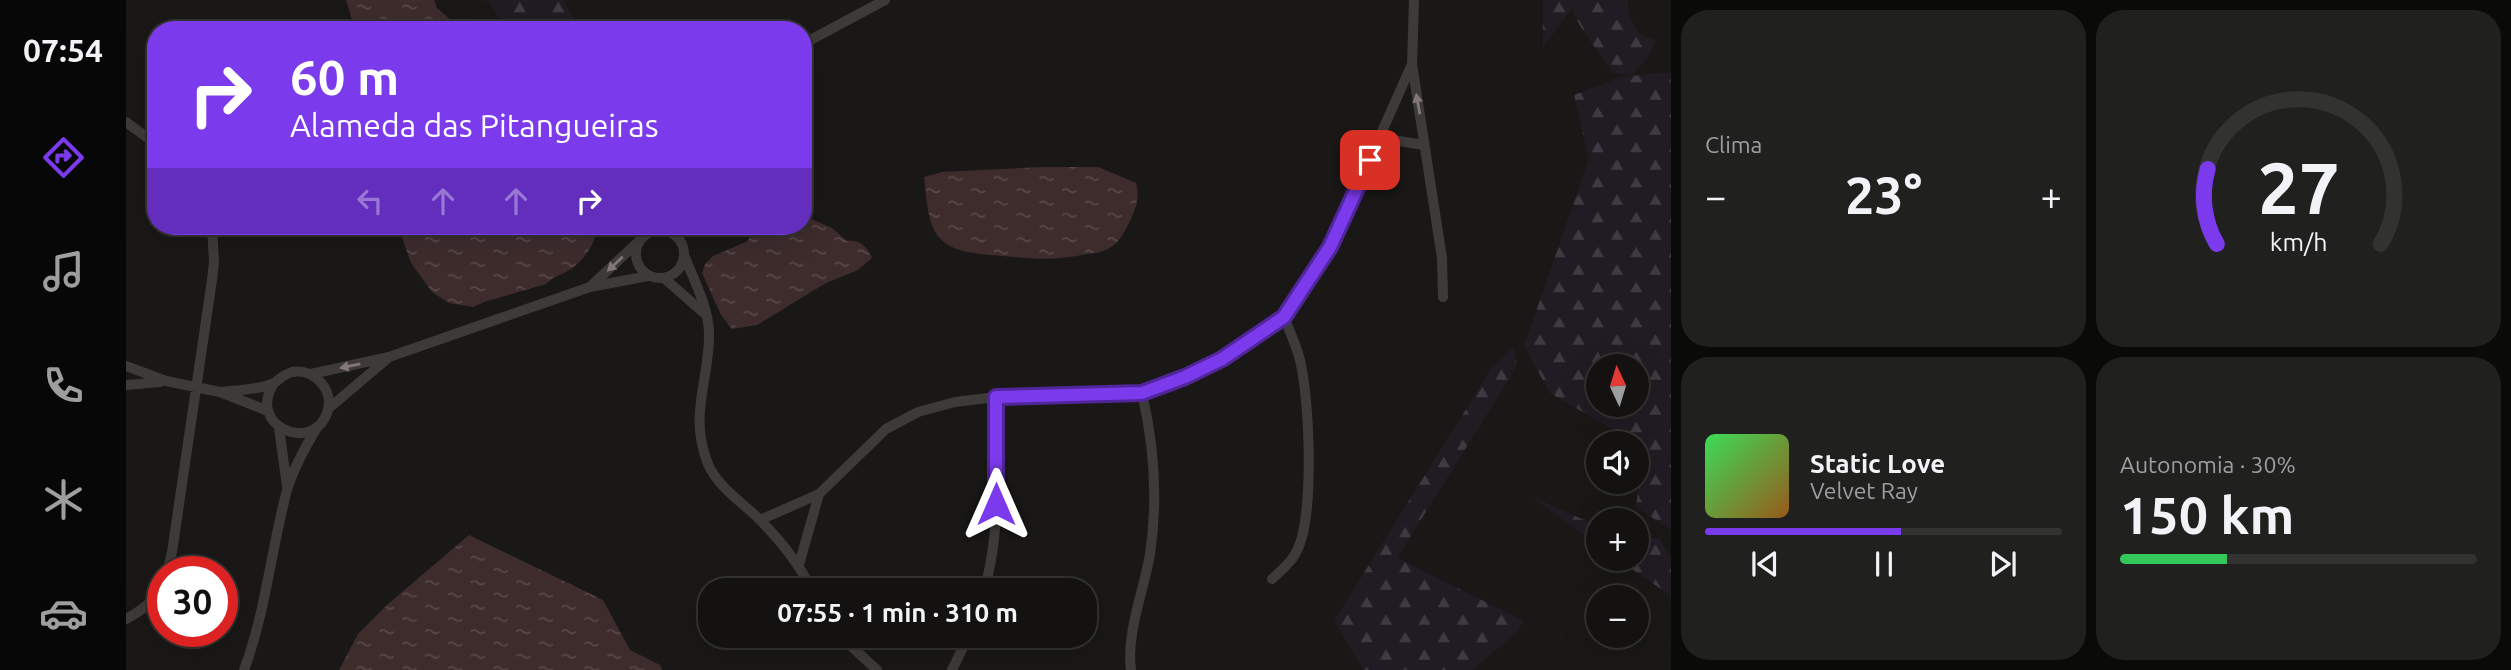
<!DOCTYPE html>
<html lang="pt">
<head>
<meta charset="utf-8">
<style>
	:root { --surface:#131211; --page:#20201f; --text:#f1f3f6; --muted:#9d9e9f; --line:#323231; --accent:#7c3aed }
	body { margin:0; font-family:Ubuntu,sans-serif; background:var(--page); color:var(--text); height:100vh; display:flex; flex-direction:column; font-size:26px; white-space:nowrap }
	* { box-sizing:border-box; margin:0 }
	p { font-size:23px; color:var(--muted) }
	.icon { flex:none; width:38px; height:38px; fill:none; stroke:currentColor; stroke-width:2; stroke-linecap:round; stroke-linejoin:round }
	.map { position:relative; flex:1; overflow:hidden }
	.side { display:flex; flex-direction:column; gap:10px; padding:10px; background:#0a0a09; width:840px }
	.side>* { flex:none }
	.banner { position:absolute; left:21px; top:21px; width:665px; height:214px; border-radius:28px; box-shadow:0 7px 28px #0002,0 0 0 2px var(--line); background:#7c3aed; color:#fff; overflow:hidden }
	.needle { width:46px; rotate:356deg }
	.controls { position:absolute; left:1460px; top:354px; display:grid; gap:14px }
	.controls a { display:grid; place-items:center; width:63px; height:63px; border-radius:50%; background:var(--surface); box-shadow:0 7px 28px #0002,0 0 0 2px var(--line); font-size:35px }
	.speed { position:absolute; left:21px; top:556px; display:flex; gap:14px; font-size:35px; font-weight:700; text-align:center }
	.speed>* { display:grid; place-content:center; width:91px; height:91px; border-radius:50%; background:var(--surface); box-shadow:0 7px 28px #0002,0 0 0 2px var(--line); line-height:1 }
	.speed .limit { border:10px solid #d22; background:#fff; color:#111 }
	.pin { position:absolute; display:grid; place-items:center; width:60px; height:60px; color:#fff; margin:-30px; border-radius:14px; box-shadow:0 4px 10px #0006 }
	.me { position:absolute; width:77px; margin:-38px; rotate:0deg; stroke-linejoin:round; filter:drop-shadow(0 0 5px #0008) }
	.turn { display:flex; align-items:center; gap:24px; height:147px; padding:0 28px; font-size:32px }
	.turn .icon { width:91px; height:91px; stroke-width:2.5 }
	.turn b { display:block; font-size:49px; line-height:60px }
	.lanes { display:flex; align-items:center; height:66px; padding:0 28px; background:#0003; justify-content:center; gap:35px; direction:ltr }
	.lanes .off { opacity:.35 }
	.big { font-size:52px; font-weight:700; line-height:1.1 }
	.side .tile { flex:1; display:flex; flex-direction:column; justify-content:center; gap:10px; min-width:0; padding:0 24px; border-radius:28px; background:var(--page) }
	.side .dial { align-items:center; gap:0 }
	.dial svg { height:182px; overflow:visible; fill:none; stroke:var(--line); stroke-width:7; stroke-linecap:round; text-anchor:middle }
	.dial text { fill:var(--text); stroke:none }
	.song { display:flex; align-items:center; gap:21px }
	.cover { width:84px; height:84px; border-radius:10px; background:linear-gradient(135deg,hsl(130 70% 55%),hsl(30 70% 35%)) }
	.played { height:7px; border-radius:4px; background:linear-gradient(90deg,var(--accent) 55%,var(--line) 55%) }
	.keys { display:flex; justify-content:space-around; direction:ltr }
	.heat { display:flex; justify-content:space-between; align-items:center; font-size:38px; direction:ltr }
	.charge { height:10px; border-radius:5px; background:linear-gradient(90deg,#34c759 30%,var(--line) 0) }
	.side .tiles { flex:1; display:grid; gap:10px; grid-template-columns:repeat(2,1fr) }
	.trip { position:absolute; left:572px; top:578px; width:399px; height:70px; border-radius:28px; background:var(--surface); box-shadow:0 7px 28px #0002,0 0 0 2px var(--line); font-weight:700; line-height:70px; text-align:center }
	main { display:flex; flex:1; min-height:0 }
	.tabs { display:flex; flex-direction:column; width:126px; justify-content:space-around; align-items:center; background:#080707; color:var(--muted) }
	.tabs .icon { width:49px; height:49px }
	.tabs .current { color:var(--accent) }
	.tabs b { font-size:32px; color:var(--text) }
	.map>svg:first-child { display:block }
	.forest { fill:url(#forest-firs); fill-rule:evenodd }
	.water { fill:url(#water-ripples) }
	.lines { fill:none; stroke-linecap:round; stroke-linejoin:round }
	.street { stroke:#3e3a37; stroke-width:10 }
	.oneway { fill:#827875 }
	.route-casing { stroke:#51269a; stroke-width:18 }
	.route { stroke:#7c3aed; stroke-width:12 }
</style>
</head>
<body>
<main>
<nav class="tabs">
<b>07:54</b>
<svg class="icon current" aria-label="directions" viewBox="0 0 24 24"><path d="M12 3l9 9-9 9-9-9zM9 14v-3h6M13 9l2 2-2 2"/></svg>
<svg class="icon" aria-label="music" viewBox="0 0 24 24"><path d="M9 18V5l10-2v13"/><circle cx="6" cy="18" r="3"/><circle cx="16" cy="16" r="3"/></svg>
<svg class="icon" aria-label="phone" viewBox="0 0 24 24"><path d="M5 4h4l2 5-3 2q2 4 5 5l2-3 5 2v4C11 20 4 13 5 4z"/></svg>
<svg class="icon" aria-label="climate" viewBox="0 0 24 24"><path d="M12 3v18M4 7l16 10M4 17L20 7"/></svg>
<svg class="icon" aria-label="car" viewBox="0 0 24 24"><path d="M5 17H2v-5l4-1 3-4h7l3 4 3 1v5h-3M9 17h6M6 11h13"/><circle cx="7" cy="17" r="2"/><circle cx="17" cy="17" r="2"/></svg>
</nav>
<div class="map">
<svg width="1545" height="670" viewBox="0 0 1545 670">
	<defs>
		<pattern id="forest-firs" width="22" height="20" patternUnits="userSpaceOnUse" patternTransform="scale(1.75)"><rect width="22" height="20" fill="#211c24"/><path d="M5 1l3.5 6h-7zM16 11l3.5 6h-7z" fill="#3f3a41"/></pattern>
		<pattern id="water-ripples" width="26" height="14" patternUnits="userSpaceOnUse" patternTransform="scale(1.75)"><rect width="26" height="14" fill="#3e2c2d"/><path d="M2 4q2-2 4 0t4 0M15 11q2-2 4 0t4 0" fill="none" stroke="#584849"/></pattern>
	</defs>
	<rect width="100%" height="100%" fill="#191817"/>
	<path class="forest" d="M361,0h76l18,30h-74z
		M1417,0h85l1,16 9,17 18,7 -9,18 -15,17 -20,-2c-12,-23 -33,-42 -40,-65l-29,39z
		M1545,72v458l-35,-23 7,-58 -7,-6 -86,-50 -26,-47 65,-187 -15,-64 47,-18zM1472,366h38v38h-38z
		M1387,348l4,18 -120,192 127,63 -8,12 -44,37h-108l-30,-49 159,-255z
		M1406,497l66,29v19z
		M1510,538h23l12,20v38l-55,-38h20z"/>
	<path class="water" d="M220,0h88l3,8 16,14h8l3,-4 12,12h-121z
		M916,167h56l38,16c4,13 0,24 -5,36 -6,11 -11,24 -23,30 -6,3 -13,4 -21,5 -35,7 -50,5 -85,2 -24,-3 -54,-1 -68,-26 -7,-14 -8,-37 -10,-53l18,-5z
		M678,216l28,12 15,13c13,-2 20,6 25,17l-14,12 -32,13 -69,42 -25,4 -11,-14 -19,-42 3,-9 8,-8 33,-14 8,-9 23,-7h26z
		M272,226h198c1,19 -14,37 -30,46 -8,4 -13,5 -20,12l-62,18 -11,5 -24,-4 -17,-11 -21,-29z
		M343,535l134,65 27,50 30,15 2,5h-323l19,-36 30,-30z"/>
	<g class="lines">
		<path class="street" d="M1288,0l-2,64 30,194 1,39
			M677,44l82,-44
			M0,122l30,22
			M1254,138l44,7
			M510 254a24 24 0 1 1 48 0a24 24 0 1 1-48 0Z
			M559,257c9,24 23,49 24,75 1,48 -21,82 -1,132 11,25 35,38 54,58 20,20 37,42 50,68
			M538,278l41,36
			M464,287l49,-46
			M0,366l40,15 54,11 48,19
			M185,374l78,-17 201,-70 58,-11
			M0,385l34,-3
			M94,392c17,-2 39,-2 54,-9 6,-4 10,-9 18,-11 23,-4 43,19 35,41 -15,41 -81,13 -53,-30
			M202,409l59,-50
			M153,428l8,58
			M634,520l59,-26 67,-65 32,-17 37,-10 41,-5h87l59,-4 43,-16 37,-18 62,-42 46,-69 82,-184
			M673,565l20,-71
			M41,572l5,-20 40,-272 2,-18 -2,-36
			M1146,579c11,-10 22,-19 27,-33 15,-36 11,-156 -1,-193 -4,-12 -9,-24 -14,-36
			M858,590c18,-59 12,-132 12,-193
			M0,619c17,-9 28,-18 37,-35
			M713,635l38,35
			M118,670c22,-59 27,-120 43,-180 7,-23 18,-43 31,-64
			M826,670l17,-35
			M1005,670c-5,-38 13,-79 19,-116 8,-53 4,-109 -8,-161"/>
	</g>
	<defs><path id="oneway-solid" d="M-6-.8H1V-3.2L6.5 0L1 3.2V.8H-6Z" transform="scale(1.75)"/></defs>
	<g class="oneway">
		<use href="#oneway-solid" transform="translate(1292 104) rotate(-100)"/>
		<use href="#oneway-solid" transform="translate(489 264) rotate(137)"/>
		<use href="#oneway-solid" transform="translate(224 366) rotate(168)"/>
	</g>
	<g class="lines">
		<g class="route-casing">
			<path id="route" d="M870,504v-107l146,-4 43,-16 37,-18 62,-42 46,-70 40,-87"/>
		</g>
		<use href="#route" class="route"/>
	</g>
</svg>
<div class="controls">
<a><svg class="needle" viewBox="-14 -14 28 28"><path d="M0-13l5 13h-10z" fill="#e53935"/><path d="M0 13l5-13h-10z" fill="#9d9e9f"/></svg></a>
<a><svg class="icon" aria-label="sound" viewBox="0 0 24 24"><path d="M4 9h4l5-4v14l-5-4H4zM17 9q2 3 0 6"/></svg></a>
<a>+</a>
<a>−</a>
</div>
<div class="speed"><div class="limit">30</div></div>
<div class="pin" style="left:1244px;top:160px;background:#d93025"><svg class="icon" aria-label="arrive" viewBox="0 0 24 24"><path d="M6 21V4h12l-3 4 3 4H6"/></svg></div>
<svg class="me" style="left:870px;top:504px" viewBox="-20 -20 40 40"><path d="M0-17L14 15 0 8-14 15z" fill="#7c3aed" stroke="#fff" stroke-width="4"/></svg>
<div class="trip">07:55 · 1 min · 310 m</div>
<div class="banner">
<div class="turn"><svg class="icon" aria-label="right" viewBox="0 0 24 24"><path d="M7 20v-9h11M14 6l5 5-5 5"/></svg><div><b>60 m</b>Alameda das Pitangueiras</div></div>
<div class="lanes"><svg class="icon off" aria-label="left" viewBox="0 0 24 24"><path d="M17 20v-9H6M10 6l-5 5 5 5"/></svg><svg class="icon off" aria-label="ahead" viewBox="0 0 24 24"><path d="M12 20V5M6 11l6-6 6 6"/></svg><svg class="icon off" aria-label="ahead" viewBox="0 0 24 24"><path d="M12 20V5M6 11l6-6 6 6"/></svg><svg class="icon" aria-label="right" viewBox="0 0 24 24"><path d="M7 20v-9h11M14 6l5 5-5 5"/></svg></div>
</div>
</div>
<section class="side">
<div class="tiles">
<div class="tile"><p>Clima</p>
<div class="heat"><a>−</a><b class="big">23°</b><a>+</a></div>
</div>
<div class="tile dial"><svg viewBox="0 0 100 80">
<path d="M14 69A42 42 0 1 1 86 69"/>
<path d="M14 69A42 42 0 0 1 10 36" stroke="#7c3aed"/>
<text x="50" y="56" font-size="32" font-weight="700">27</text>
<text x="50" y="72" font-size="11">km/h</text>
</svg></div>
<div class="tile">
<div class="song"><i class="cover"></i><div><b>Static Love</b><p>Velvet Ray</p></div></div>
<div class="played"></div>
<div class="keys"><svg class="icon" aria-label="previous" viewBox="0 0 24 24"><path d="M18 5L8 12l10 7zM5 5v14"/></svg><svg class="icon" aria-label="pause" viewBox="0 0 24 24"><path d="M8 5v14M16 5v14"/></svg><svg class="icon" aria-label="next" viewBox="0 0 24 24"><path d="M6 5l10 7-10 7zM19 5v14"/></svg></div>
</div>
<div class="tile"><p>Autonomia · 30%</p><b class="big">150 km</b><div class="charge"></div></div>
</div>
</section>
</main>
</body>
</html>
